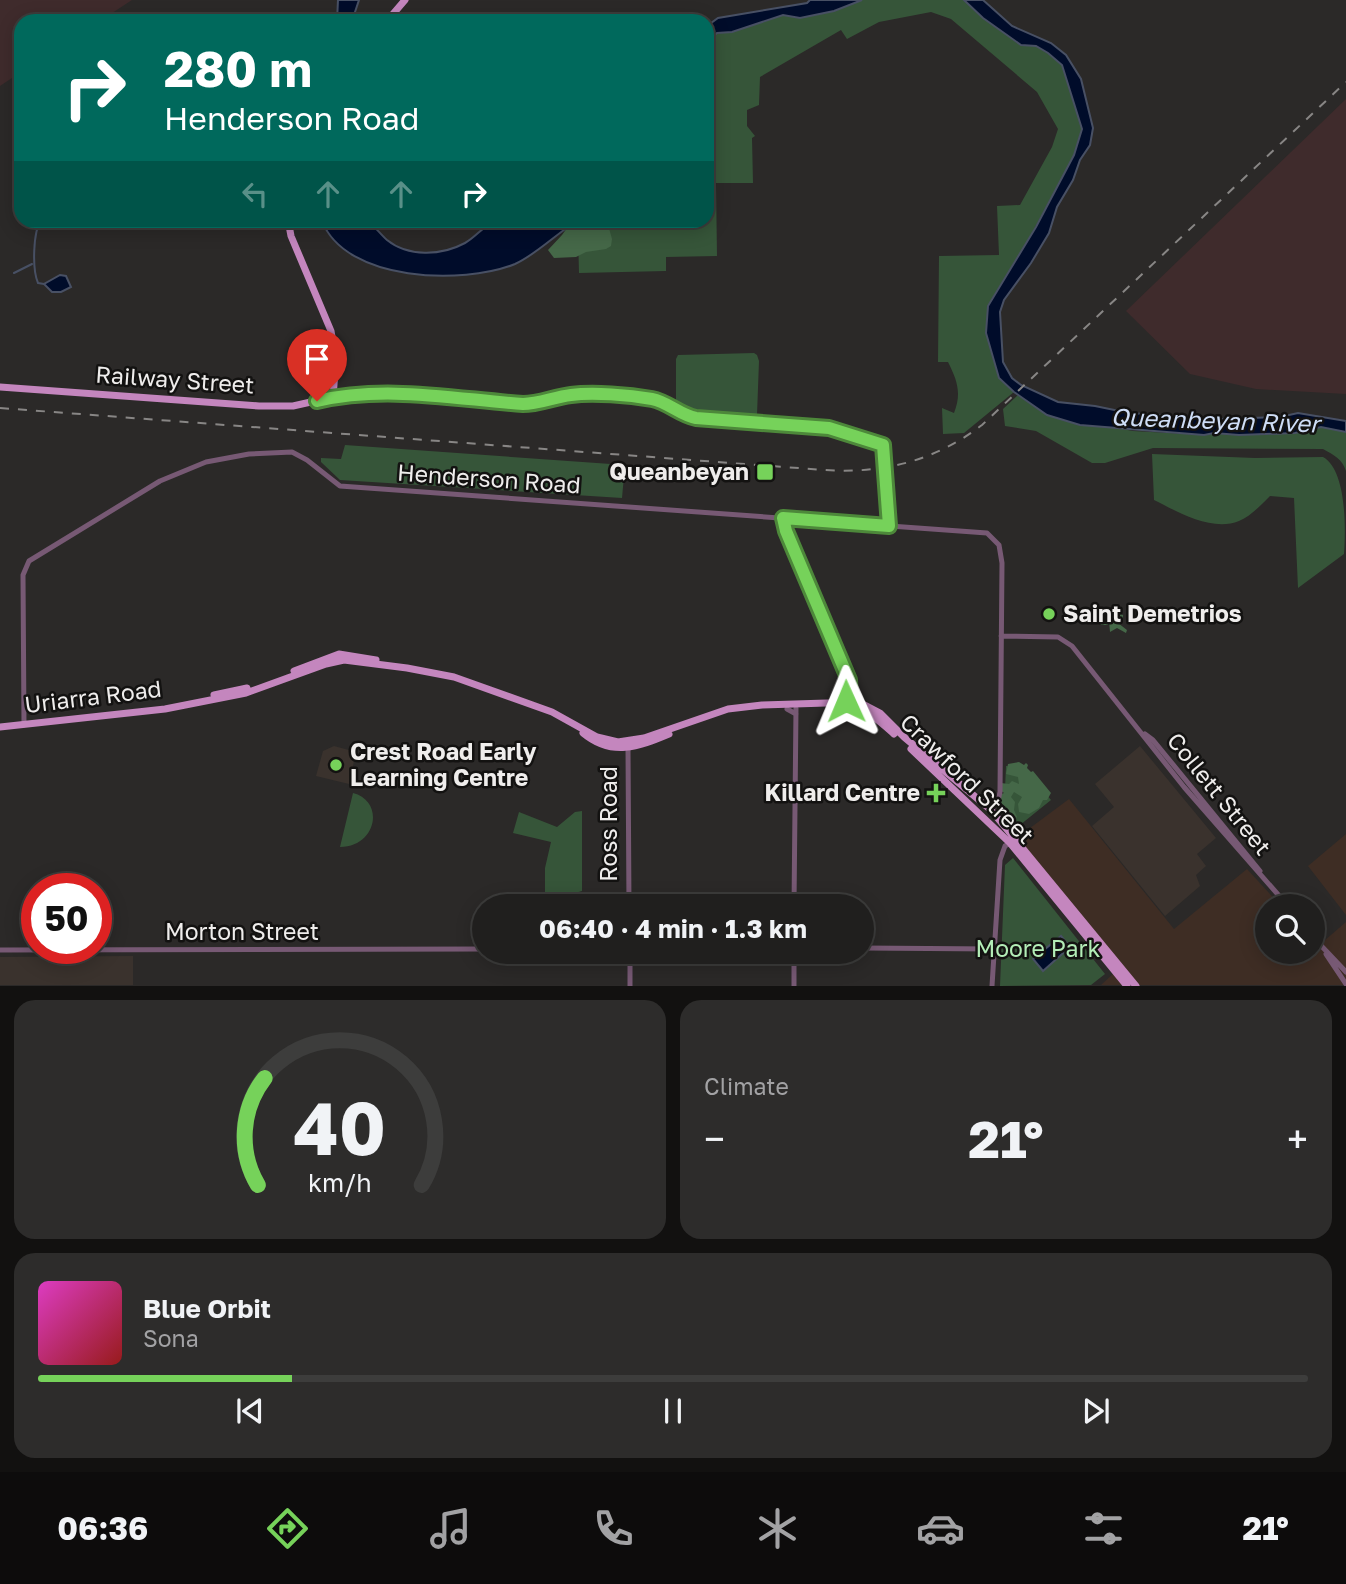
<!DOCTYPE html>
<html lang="en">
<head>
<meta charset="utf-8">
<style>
	:root { --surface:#201f1e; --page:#2d2c2b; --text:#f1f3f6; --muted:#a2a2a4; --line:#3d3d3c; --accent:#76d25a }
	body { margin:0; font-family:"Golos Text",sans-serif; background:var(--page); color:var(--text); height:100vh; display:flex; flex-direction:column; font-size:26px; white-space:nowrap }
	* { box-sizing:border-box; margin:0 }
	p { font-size:23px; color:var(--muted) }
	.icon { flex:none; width:38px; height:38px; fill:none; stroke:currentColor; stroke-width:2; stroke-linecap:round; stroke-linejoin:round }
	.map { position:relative; height:986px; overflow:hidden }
	.drawer { display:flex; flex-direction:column; gap:14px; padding:14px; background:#121110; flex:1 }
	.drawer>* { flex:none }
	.top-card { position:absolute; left:14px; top:14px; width:700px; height:214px; border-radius:21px; box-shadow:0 4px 18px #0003,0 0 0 2px var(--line); background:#00695c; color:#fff; overflow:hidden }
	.buttons { position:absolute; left:1255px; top:894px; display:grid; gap:14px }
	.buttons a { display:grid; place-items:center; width:70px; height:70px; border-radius:50%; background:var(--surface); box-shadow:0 4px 18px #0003,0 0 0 2px var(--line); font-size:35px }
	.speed { position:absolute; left:21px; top:873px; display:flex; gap:14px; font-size:35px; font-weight:700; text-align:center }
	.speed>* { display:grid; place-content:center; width:91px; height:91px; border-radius:50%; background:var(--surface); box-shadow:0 4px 18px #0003,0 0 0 2px var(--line); line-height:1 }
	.speed .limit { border:10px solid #d22; background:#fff; color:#111 }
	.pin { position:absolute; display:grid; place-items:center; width:60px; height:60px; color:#fff; margin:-72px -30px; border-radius:50% 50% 50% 0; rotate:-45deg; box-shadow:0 0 7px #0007 }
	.pin .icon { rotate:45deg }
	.me { position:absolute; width:77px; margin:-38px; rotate:359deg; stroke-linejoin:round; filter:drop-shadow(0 0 5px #0008) }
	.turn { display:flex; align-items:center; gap:24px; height:147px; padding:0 35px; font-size:32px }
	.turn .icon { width:91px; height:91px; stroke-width:2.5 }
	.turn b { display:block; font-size:49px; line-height:60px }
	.lanes { display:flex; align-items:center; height:66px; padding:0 35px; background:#0003; justify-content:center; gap:35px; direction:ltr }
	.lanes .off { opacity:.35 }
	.big { font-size:52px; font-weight:700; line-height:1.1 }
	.drawer .widget { flex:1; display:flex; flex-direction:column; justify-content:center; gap:10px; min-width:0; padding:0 24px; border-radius:21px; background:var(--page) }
	.drawer .dial { align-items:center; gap:0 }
	.dial svg { height:182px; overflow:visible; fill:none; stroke:var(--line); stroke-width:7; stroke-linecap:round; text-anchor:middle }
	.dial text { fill:var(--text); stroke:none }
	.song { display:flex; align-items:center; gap:21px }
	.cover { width:84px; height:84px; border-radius:10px; background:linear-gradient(135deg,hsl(310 70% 55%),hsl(0 70% 35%)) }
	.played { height:7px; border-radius:4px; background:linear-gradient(90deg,var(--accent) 20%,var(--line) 20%) }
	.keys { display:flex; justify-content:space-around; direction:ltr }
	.heat { display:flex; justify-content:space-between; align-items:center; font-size:38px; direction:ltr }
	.drawer .tiles { flex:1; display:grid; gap:14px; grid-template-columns:1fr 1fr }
	.widget:last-child { grid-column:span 2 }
	.trip { position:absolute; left:472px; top:894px; width:402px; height:70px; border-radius:35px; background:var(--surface); box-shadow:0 4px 18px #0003,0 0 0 2px var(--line); font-weight:700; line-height:70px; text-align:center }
	.tabs { display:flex; height:112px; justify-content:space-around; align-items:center; background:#0d0c0c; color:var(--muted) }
	.tabs .icon { width:49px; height:49px }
	.tabs .on { color:var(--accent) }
	.tabs b { font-size:32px; color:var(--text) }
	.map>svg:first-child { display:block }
	.commercial { fill:#3e2d24 }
	.industrial { fill:#3f2b2c }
	.built { fill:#3a322d }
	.green { fill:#365539 }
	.forest { fill:#456848 }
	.water { fill:#000c2a; stroke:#485064; stroke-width:2 }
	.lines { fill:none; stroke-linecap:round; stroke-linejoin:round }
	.stream { stroke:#485064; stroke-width:2 }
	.minor { stroke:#775974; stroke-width:5 }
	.major { stroke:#c486be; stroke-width:7 }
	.rail { stroke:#888685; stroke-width:2; stroke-dasharray:9 9; stroke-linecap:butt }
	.route-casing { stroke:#4d883a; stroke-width:18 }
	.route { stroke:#76d25a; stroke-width:12 }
	.poi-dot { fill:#76d25a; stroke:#131211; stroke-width:2.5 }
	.labels { text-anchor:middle; stroke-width:5; stroke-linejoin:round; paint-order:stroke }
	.street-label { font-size:23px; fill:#efedec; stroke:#131211 }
	.poi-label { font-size:23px; font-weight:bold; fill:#efedec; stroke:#131211; text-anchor:end }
	.park-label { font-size:23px; fill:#b3edb7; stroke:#131211 }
	.water-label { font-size:24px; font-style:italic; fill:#ceddf6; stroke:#131211 }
</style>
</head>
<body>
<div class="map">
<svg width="1346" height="986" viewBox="0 0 1346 986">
	<rect width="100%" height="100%" fill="#2b2928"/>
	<path class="commercial" d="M1069,799l105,130 73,-60 34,37h-14v46h45l1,-10 4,5 29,-25v63h-245l14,-13 -105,-129z
		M1346,834v81l-38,-49z"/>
	<path class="industrial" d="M0,0h132l-32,21h-79v51l-21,14z
		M1346,99v295l-90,-5 -66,-15 -64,-63z"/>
	<path class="built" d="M334,746l22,6 -7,32 -33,-8 7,-25z
		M1140,746l76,92 -19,16 9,12 -10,9 4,11 -35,30 -73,-90 22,-19 -19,-23z
		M133,956v29h-133v-28z"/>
	<path class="green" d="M862,0h102l19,18 38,27 15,1 12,7 14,12 20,64 -8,26 -54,100 -34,77 13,46 15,14 -50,41 -21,1 -1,-26 12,5c8,-20 3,-33 -6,-51h-10l1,-106 60,-1 -2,-49 23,-1 32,-58 6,-18 -21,-37 -86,-73 -20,-7 -52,10 -32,17 -6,-9 -81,47 -1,28 -12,5v16l8,10 -3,2 1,45h-37l1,73 -51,1v14l-87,2 -1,-38 -10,-8v-6l139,-1v-173l3,-7 7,-7 15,-1 51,-17 17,3 34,-7z
		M754,353l3,2 2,6 -2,54 -6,3c-18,-1 -64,2 -75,-13v-46l2,-4z
		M1019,394l28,21 86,16 71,4 10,-2 25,2 56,-2 26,-6 25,5v39c-4,-12 -12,-16 -23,-22l-170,-1 -48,15h-13l-56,-32 -31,-5 -2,-17z
		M345,445l280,20 -3,33 -282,-18 -19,-18v-4l20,1z
		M1152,454l103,4 68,-1c23,13 23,68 21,97l-46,34 -4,-90 -24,-2c-9,9 -19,20 -31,25 -27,11 -61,-9 -85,-21z
		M1006,766l17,1 28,33 -31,25h-5l-11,-13z
		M353,793c32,8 24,54 -13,54z
		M582,811v80l-37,11v-34l6,-26 -38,-9 6,-21 38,15 18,-15z
		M1013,858l92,116 -14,11 -91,1 5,-121z"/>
	<path class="forest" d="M572,221h35l5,18 -1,7 -5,3 -20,3 -10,5 -22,1 -6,-8 14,-15z
		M1103,611l20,4v4l-5,4 9,7 -1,3 -9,-5 -7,4 -1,-11 -1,4h-7l-3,-9z
		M1019,762l5,3 2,-2 2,2 -1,3 4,4 2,-1 18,22 -4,7h-4l-4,8 -10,6 -10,-2 -1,-8 4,-7 -8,-5 -3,5 4,5 -1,8 3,7 -4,4 -3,-3 -3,-11 -8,-2 -2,-3 2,-7 5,-2 -4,-3 1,-7 8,1 3,-3 7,3 -1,-7 -12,-3 2,-10z"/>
	<path class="water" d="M338,0h21l-7,21h-15z
		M810,0h52l-28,11 -34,7 -17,-3 -51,17 -15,1 -7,6 -3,8v-21l11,-8 89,-15z
		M964,0h19l29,26 39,17 15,12 15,24 12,49 -3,17 -10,15 -7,20 -16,27 -8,26 -18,30 -27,37 -4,12 3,50 9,16 9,7 37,17 37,4 34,7 91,6 60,-2 18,-4 48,8v11l-25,-5 -26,6 -56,2 -25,-2 -10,2 -124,-10 -33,-10 -33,-23 -15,-14 -13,-45 2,-27 48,-79 38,-72 8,-26 -20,-64 -14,-12 -12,-7 -15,-1 -38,-27z
		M322,221h45c8,5 13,13 20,19 21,17 54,16 78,3 11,-6 19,-18 31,-22 14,-4 55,-1 72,0v6c-17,12 -35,29 -53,37 -52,21 -169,18 -193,-43z
		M60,275l6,1 5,11 -10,5h-9l-8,-8z
		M1061,936l9,11 -27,24 -10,-12z"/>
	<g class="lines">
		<path class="stream" d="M41,220c-8,12 -9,49 -3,63l6,1
			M14,273l18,-9"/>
		<path class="minor" d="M333,397l57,-4 140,11 54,-10 67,5 32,15 14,4 132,10 54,17 6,81
			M783,518l3,13 45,107 23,49 2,14
			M1001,636l57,1 14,9 112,141 104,119
			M850,683v18
			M787,709l9,5
			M24,725l-1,-150 6,-14 131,-80 46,-19 43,-8 43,-2 15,8 33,26 647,47 12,12 3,18 -2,229 -2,9 -7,9
			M1145,734l8,6 107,131
			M628,748l1,158
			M794,906l2,-198
			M1312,936l34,36
			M863,948l130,1
			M0,950l485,-1
			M1326,954l20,30
			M630,986v-34
			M794,986v-34
			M992,986l8,-126 5,-14 5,-3"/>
		<path class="major" d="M387,21l18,-21
			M0,387l259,19h34l40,-9 3,-38 -5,-28 -40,-95 -3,-16
			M294,671l45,-17 37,6
			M214,695l33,-7
			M831,707c34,-1 38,5 63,27
			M0,727l165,-18 81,-16 80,-29 18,-4 63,8 47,9 98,35 45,25 21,5 26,-4 84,-29 34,-4 97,-3 21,11 24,24 87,73 145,176
			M583,733c29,24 55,14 86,1
			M911,749l99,94 117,143"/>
		<path class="rail" d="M0,408l824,62c59,4 111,-9 158,-45l364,-343"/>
	</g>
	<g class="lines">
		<g class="route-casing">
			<path id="route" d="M317,401c68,-16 137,-2 206,3 16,0 31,-7 48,-9 22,-3 58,0 81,4 16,3 28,16 44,19l133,10 54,17 6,81 -106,-8 3,13 63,149 1,21h-4"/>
		</g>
		<use href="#route" class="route"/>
	</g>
	<g class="poi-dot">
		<rect x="756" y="463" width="18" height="18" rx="3.5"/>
		<circle cx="1049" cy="614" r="7"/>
		<circle cx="336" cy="765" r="7"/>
		<path d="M932.5 782.5h7v7h7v7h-7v7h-7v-7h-7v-7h7z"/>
	</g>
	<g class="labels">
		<g class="street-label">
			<text transform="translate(175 380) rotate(4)" y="8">Railway Street</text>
			<text transform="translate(489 479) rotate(4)" y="8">Henderson Road</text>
			<text transform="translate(93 697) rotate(-7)" y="8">Uriarra Road</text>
			<text transform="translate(967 779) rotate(44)" y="8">Crawford Street</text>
			<text transform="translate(1219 794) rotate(51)" y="8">Collett Street</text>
			<text transform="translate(609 824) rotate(-90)" y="8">Ross Road</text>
			<text x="242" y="940">Morton Street</text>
		</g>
		<g class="poi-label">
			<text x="749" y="480">Queanbeyan</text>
			<text x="1063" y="622" text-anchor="start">Saint Demetrios</text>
			<text x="350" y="760" text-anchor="start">Crest Road Early<tspan x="350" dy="26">Learning Centre</tspan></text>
			<text x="920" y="801">Killard Centre</text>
		</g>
		<g class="park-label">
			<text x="1038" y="957">Moore Park</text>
		</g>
		<g class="water-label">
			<text transform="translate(1215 421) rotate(2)" y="8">Queanbeyan River</text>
		</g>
	</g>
</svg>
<div class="buttons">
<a><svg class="icon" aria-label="search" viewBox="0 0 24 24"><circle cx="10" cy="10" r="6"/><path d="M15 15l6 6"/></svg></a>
</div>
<div class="speed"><div class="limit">50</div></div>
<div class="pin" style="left:317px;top:401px;background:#d93025"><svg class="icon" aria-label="arrive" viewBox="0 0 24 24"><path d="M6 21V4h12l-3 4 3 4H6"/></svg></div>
<svg class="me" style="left:846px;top:701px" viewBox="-20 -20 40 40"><path d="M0-17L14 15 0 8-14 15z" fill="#76d25a" stroke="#fff" stroke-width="4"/></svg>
<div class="trip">06:40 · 4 min · 1.3 km</div>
<div class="top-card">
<div class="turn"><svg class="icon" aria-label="right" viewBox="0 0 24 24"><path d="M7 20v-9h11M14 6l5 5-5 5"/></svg><div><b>280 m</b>Henderson Road</div></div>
<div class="lanes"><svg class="icon off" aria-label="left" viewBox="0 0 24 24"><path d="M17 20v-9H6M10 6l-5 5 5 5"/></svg><svg class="icon off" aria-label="ahead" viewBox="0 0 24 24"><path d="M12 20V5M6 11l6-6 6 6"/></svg><svg class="icon off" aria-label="ahead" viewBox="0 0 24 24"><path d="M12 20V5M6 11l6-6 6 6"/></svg><svg class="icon" aria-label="right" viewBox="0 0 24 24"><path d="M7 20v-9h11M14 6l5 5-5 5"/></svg></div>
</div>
</div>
<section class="drawer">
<div class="tiles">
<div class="widget dial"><svg viewBox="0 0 100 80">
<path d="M14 69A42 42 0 1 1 86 69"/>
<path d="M14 69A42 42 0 0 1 17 22" stroke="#76d25a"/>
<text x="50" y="56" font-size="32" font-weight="700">40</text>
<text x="50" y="72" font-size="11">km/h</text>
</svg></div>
<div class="widget"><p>Climate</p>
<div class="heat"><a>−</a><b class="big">21°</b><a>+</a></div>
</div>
<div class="widget">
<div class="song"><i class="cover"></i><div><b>Blue Orbit</b><p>Sona</p></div></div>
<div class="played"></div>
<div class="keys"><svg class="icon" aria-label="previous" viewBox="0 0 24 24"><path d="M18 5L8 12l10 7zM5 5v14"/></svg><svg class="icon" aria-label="pause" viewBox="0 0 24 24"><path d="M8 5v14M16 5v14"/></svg><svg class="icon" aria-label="next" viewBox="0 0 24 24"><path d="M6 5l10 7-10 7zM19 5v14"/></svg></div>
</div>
</div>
</section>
<nav class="tabs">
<b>06:36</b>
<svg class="icon on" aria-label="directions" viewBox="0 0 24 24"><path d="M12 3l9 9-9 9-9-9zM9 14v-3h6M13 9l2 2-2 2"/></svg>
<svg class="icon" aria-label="music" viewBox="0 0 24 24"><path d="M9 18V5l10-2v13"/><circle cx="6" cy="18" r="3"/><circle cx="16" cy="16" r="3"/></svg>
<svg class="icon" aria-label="phone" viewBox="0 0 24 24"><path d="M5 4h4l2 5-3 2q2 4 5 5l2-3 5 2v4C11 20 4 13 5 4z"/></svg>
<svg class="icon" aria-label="climate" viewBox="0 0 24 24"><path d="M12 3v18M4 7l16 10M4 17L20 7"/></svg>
<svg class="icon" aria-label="car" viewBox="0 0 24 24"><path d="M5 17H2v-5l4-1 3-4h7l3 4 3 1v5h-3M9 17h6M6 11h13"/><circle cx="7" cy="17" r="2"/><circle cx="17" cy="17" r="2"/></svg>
<svg class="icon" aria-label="filters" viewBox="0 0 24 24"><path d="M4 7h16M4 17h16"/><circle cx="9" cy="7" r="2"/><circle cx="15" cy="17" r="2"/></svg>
<b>21°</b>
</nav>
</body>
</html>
